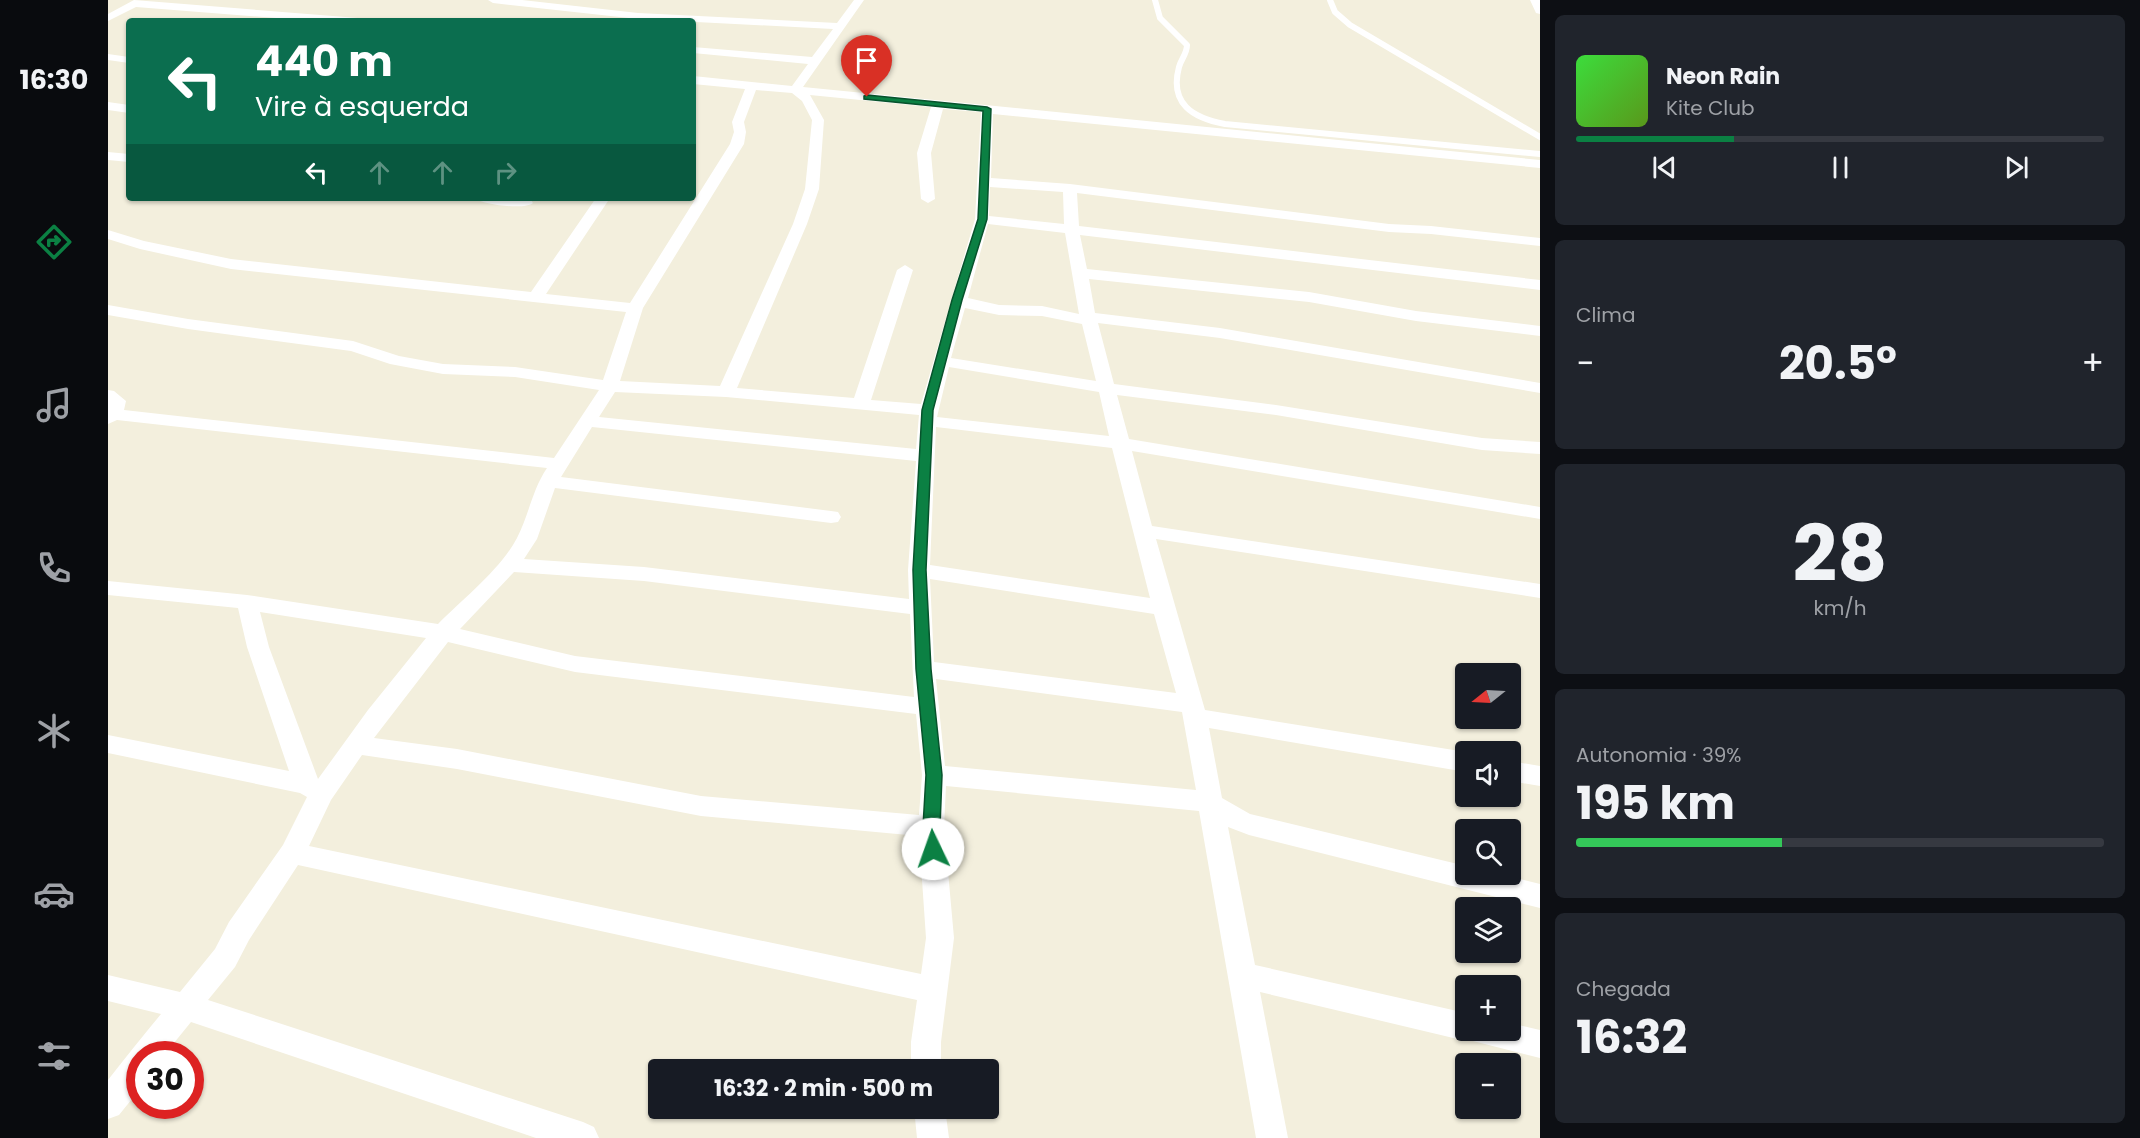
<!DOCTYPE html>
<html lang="pt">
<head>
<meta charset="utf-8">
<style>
	:root { --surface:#171b24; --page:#20242c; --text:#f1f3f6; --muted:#9ea1a6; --line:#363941; --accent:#0b8043 }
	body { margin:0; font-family:Poppins,sans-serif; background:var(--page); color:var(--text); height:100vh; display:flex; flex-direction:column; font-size:22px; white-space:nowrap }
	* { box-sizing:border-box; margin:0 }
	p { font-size:20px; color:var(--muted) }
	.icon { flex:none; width:33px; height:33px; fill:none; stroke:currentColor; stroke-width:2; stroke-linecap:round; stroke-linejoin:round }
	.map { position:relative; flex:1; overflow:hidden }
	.sheet { display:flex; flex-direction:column; gap:15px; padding:15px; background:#0d0f14; width:600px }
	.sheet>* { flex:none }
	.guide { position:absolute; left:18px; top:18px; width:570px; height:183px; border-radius:6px; box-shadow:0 2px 4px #0004; background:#0b6e4f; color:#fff; overflow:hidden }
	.needle { width:39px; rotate:252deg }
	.fabs { position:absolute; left:1347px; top:663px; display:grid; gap:12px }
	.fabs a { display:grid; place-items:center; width:66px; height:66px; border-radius:6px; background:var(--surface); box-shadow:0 2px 4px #0004; font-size:30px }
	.speed { position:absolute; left:18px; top:1041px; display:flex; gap:12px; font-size:30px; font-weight:700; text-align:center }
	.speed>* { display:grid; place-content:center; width:78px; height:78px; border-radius:50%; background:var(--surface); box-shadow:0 2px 4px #0004; line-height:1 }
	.speed .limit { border:9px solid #d22; background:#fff; color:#111 }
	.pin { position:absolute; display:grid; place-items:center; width:51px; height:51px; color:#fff; margin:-62px -26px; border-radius:50% 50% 50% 0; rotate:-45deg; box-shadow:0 0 6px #0007 }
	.pin .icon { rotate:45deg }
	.me { position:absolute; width:66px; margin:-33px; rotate:357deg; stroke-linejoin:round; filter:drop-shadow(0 0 4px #0008) }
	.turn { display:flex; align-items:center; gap:21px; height:126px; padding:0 30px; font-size:27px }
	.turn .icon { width:78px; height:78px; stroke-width:2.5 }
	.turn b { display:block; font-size:42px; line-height:51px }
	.lanes { display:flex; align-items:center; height:57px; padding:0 30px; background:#0003; justify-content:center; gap:30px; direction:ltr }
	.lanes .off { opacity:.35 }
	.big { font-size:45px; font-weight:700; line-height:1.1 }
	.sheet .card { flex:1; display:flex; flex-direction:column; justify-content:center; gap:9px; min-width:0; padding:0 21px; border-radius:9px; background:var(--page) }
	.sheet .dial { align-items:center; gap:0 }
	.dial b { font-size:78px; line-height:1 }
	.song { display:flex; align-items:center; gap:18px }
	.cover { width:72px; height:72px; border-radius:9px; background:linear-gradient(135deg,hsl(120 70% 55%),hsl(90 70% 35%)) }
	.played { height:6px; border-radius:3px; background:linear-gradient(90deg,var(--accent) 30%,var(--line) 30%) }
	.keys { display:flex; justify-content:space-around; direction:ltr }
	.heat { display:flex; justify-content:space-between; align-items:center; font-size:33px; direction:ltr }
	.charge { height:9px; border-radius:4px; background:linear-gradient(90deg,#34c759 39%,var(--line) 0) }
	.trip { position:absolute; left:540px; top:1059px; width:351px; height:60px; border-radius:6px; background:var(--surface); box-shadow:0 2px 4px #0004; font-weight:700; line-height:60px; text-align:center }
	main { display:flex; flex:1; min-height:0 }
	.tabs { display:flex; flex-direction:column; width:108px; justify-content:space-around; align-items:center; background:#090b0e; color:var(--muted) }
	.tabs .icon { width:42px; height:42px }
	.tabs .current { color:var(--accent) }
	.tabs b { font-size:27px; color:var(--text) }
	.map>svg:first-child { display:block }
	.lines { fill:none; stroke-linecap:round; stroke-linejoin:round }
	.service { stroke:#fff; stroke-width:6 }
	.minor { fill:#fff; fill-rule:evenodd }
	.route { fill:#0b8043; stroke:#07532c; stroke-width:1.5 }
</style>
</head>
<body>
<main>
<nav class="tabs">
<b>16:30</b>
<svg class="icon current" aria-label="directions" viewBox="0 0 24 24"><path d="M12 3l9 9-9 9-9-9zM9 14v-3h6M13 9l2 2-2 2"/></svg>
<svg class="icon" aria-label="music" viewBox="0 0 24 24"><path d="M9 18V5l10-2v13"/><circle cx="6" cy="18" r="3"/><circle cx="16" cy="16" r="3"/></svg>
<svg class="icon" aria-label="phone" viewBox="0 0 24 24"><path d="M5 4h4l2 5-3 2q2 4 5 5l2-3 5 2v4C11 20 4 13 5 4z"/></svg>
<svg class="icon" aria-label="climate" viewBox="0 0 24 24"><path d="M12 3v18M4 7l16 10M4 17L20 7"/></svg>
<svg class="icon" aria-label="car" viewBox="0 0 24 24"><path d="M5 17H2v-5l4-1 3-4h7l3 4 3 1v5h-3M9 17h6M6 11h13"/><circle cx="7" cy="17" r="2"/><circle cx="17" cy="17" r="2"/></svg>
<svg class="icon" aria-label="filters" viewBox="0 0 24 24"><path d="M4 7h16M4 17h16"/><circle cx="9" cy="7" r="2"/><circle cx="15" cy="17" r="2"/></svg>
</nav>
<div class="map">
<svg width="1432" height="1138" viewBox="0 0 1432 1138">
	<rect width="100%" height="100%" fill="#f3efdd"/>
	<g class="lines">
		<path class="service" d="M1047,0l5,18 27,27c0,9 -6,14 -8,22 -10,37 14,51 46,57l315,30
			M1222,0l5,12 15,13 190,112"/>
		<path class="minor" d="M26,0l224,18 5,3h-48l-179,-14 -28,14v-7z
			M380,0h34l116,13 199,10 17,-23h10l-61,87 737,73v8l-547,-54 -2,64 79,6 319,40 42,2 109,12v8l-109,-12 -42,-2 -312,-39 2,33 461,54v10l-460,-55 7,34 222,23 107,19 124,15v10l-124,-15 -107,-19 -220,-23 6,34 125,15 320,55v10l-320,-55 -122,-15 16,61 162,21 206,33 58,4v12l-58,-4 -206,-35 -159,-20 12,44 411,68v12l-408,-68 20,75 388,58v14l-384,-59 49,171 261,42v20l-257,-44 13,70 28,16 216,52v8h34l40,10v24l-291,-73 -21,-8 27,138 211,48v17h44v-7l30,7v28l-71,-18 -3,1 -206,-49 28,146h-32l-57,-327 -253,-25 -2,41 10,111 -13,104v28h-30v-28l6,-42 -619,-135 -49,75 -14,27 -27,33 375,122 11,5 5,11h-63l-345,-116 -26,32h-25v35l-21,26 -11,4v-39c18,-23 35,-44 53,-66l-53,-13v-26l72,17 35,-43 14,-27 54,-77 24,-48 -7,-4 -192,-40v-18l181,36 -42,-124 -9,-39 -130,-13v-14l139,14 191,29c25,-25 63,-55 79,-86 12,-23 15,-48 30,-70l-430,-48 -9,4v-34l6,1 12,10 -2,9 430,48 45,-68 -84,-13 -72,-3 -53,-10 -39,-13 -163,-22 -80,-14v-10l80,14 165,22 46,15 44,8 72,3 88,13 23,-68 -395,-43 -91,-20 -32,-10v-9l36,11 87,18 300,33 65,-94h14l-64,96 84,9 100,-159 4,-12 -2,-10 13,-33 -52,-5v-8l99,10 16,-22 -115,-11v-6l119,10 21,-28 -195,-10 -145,-16zM648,90l36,3 10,8 10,19 -7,69 -12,35 -73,162 -100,-5 23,-73 101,-164 2,-12 -2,-10zM702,95l121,12 -14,46 4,46 7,4 7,-4 -4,-46 12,-44 38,3 -6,107 -54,185 -50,-4 42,-130 -8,-5 -8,5 -43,128 -117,-10 70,-164 12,-35 5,-69zM882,187l73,5 1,32 -75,-8zM880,224l77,9 14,81 -37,-8 -43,-1 -31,-7zM857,308l34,7 43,1 40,8 14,57 -145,-23zM841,367l150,25 10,44 -172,-19zM507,392l111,5 193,18 -3,34 -317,-32zM484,427l324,34 -8,109 1,29 -265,-32 -120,-8 13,-20 18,-51 276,35 7,-1 3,-5 -3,-5 -7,-1 -270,-34zM828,427l176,21 38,150 -220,-33zM406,572l130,9 266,33 4,83 -339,-41 -115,-27zM822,579l224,35 22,79 -242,-31zM152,612l166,26 -58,72 -50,69 -49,-132zM340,642l127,30 341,42 6,61 -3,40 -218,-19 -244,-47 -83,-11zM828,679l246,33 14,78 -251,-24zM254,755l95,14 244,47 218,20 7,102 -5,36 -612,-128 22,-46z
			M1422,0h10v14l-4,-1z
			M0,54l21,3v6l-21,-3z
			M0,102l21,3v8l-21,-3z
			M0,152l21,2v8l-21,-2z
			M367,198l56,2 2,3c-7,7 -51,2 -58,-5z
			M1402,761l30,5v20l-30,-5z
			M806,1108h31l4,30h-32z"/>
	</g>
	<path class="route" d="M759,95l120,12 4,2 -4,110 -25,81 -29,110 -7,160 5,99 11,106 -2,52 1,22 -2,5 -6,2 -6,-2 -4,-27 3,-52 -10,-106 -3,-99 9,-160 30,-110 26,-81 5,-108 -119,-12v-3z"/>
</svg>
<div class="fabs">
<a><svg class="needle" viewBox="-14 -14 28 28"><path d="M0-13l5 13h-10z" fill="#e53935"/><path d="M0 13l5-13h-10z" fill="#9ea1a6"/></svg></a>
<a><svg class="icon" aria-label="sound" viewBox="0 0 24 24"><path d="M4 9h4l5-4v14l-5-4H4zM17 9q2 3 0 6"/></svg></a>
<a><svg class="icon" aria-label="search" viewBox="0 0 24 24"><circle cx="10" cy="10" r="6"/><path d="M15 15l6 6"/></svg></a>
<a><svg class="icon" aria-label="layers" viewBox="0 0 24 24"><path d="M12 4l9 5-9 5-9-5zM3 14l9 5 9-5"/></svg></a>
<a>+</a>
<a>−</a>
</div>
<div class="speed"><div class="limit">30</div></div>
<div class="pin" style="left:759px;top:97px;background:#d93025"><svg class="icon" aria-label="arrive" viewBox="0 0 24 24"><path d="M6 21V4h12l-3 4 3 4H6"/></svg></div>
<svg class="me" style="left:825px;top:849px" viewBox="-20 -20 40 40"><circle r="19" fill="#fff"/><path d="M0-13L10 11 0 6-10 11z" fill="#0b8043"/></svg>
<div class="trip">16:32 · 2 min · 500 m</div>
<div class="guide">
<div class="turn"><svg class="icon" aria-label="left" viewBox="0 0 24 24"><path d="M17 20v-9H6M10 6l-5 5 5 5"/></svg><div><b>440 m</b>Vire à esquerda</div></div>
<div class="lanes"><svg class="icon" aria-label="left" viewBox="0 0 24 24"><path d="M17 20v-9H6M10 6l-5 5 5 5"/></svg><svg class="icon off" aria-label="ahead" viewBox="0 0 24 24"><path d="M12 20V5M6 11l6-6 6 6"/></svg><svg class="icon off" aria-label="ahead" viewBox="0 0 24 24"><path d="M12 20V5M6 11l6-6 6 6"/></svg><svg class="icon off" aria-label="right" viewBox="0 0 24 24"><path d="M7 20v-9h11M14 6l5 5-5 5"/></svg></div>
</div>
</div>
<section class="sheet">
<div class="card">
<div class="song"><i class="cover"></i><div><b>Neon Rain</b><p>Kite Club</p></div></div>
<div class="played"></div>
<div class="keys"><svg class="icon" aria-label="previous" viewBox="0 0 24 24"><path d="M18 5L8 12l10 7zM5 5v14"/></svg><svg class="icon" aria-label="pause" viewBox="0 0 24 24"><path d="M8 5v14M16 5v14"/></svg><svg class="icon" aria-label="next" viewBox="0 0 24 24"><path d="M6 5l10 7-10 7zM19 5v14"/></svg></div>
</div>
<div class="card"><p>Clima</p>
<div class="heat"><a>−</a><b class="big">20.5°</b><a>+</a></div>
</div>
<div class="card dial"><b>28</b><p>km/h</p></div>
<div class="card"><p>Autonomia · 39%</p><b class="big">195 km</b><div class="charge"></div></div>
<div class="card"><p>Chegada</p><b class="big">16:32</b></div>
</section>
</main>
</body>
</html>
